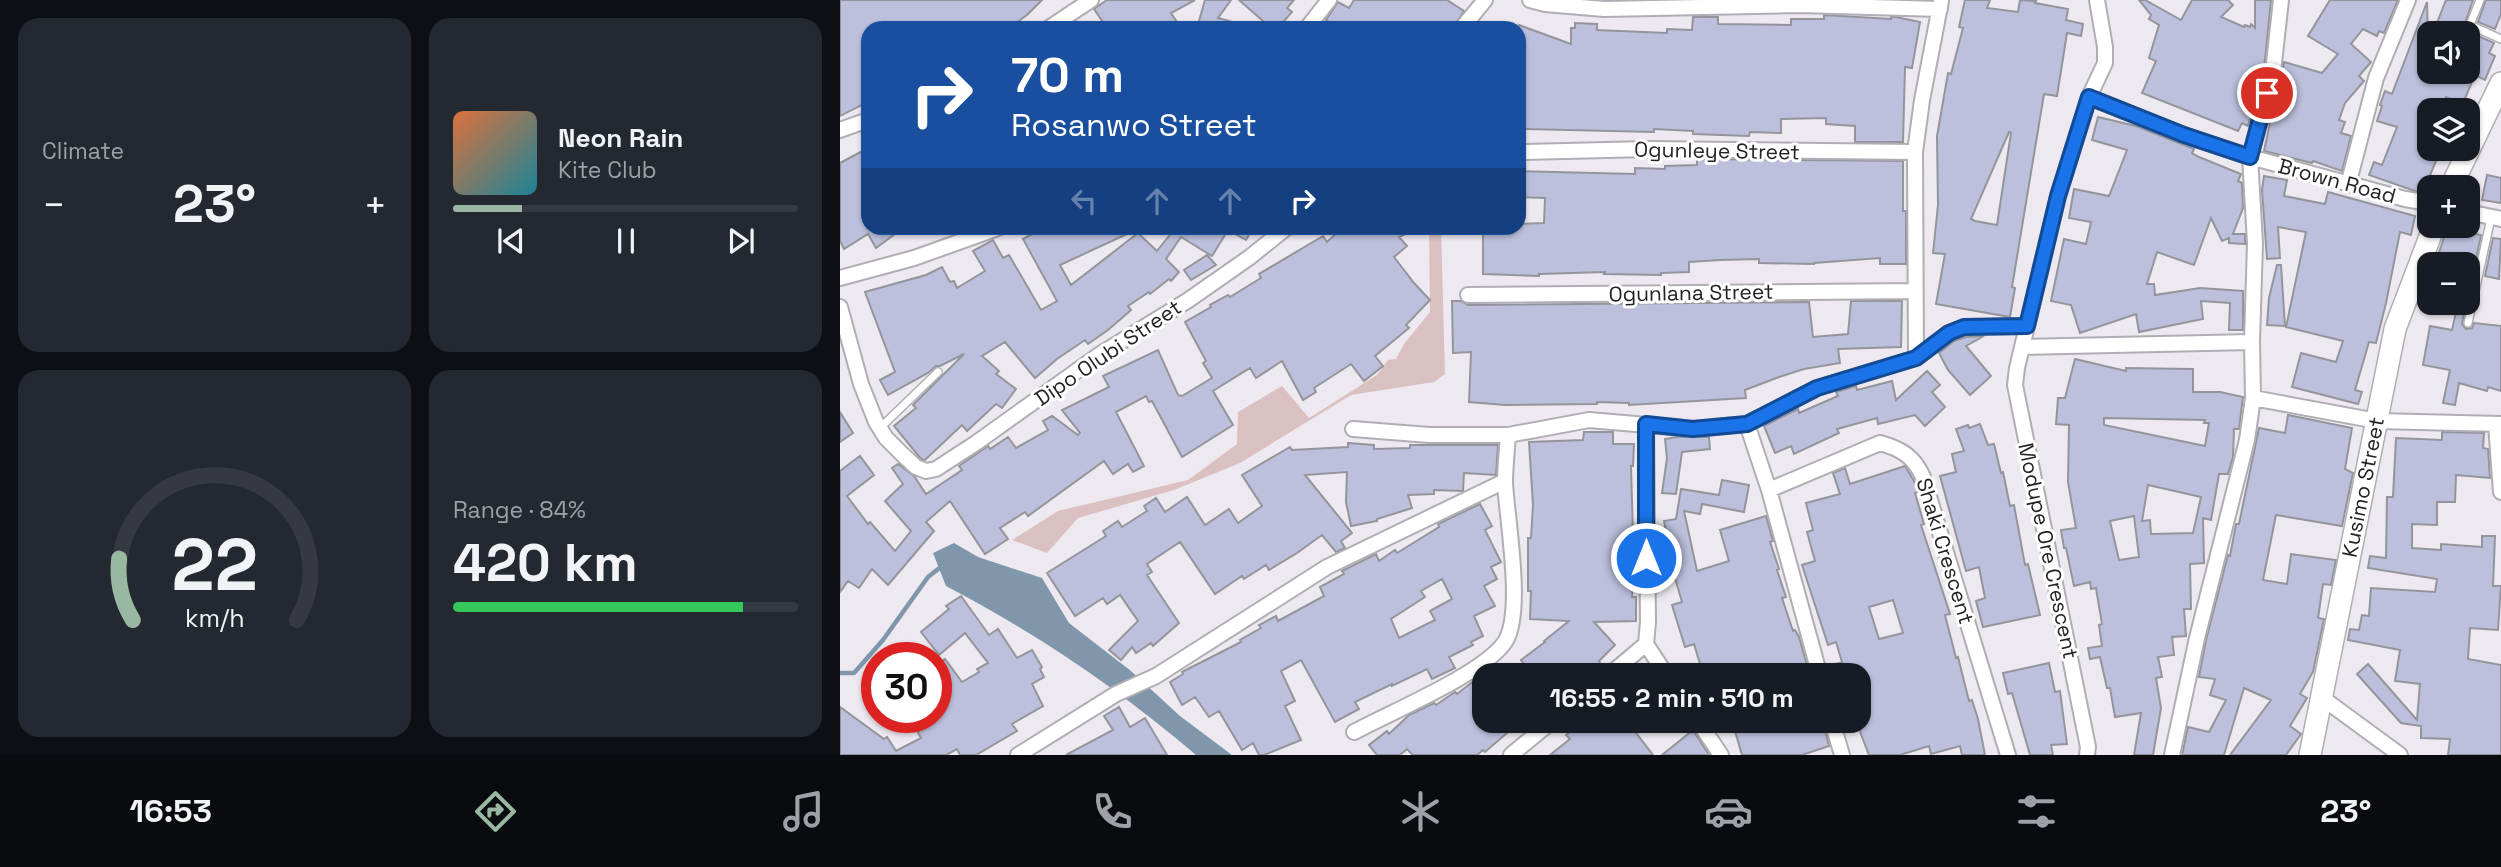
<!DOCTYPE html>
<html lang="en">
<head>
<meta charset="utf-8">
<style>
	:root { --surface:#171b24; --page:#242831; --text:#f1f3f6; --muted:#9ea1a6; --line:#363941; --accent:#98b8a2 }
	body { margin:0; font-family:"Space Grotesk",sans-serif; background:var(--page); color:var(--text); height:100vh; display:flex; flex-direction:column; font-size:26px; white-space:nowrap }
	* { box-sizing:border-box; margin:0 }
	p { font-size:23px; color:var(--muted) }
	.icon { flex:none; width:38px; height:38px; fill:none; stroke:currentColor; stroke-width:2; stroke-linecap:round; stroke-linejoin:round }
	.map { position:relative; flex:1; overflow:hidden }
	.sheet { display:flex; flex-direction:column; gap:18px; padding:18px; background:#0d0f14; width:840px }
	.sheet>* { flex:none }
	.banner { position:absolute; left:21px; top:21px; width:665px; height:214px; border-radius:21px; box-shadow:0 2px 5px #0004; background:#1a4fa0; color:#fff; overflow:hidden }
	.controls { position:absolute; left:1577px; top:21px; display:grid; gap:14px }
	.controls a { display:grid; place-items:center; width:63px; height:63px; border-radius:14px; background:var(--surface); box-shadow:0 2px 5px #0004; font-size:35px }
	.speed { position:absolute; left:21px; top:642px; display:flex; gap:14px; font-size:35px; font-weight:700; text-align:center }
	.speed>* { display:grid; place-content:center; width:91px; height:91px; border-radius:50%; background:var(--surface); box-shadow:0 2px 5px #0004; line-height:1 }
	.speed .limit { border:10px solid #d22; background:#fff; color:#111 }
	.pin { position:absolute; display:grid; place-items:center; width:60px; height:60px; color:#fff; margin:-30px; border:4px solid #fff; border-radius:50%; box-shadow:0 2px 7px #0007 }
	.me { position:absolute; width:77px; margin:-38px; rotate:0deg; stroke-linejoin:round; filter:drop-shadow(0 0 5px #0008) }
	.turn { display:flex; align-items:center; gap:24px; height:147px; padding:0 35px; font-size:32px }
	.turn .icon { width:91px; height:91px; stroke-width:2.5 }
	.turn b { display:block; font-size:49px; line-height:60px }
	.lanes { display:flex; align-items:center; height:66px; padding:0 35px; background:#0003; justify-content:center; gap:35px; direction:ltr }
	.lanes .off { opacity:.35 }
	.big { font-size:52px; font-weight:700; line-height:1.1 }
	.sheet .widget { flex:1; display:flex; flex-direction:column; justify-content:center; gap:10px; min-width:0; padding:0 24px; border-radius:21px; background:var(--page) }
	.sheet .dial { align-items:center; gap:0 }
	.dial svg { height:182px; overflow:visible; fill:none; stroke:var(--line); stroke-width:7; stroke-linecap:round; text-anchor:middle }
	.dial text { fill:var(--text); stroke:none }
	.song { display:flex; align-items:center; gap:21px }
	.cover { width:84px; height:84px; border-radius:10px; background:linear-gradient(135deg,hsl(20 70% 55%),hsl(190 70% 35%)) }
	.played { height:7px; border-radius:4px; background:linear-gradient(90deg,var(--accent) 20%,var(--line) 20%) }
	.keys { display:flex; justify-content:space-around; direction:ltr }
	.heat { display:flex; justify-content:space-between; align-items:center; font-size:38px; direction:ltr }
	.charge { height:10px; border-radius:5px; background:linear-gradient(90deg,#34c759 84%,var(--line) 0) }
	.sheet .tiles { flex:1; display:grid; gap:18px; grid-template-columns:repeat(2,1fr) }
	.trip { position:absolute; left:632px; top:663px; width:399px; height:70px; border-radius:21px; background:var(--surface); box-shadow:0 2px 5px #0004; font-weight:700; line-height:70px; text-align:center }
	.dock { display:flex; height:112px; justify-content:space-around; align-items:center; background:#090b0e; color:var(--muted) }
	.dock .icon { width:49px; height:49px }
	.dock .active { color:var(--accent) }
	.dock b { font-size:32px; color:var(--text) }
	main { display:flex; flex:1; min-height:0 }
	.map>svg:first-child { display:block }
	.green { fill:#dac0c0 }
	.water { fill:#7f96ab }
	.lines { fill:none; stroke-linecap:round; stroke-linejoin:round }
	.stream { stroke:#7f96ab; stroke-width:4.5 }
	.building { fill:#bcc0dc; stroke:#94959b; stroke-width:2; fill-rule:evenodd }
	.lane-casing { stroke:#b1adb4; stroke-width:10 }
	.street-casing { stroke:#b1adb4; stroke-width:18 }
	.secondary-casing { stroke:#b1adb4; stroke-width:24 }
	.lane { stroke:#fff; stroke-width:7 }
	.street { stroke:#fff; stroke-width:14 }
	.secondary { stroke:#fff; stroke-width:21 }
	.route-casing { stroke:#114b97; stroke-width:18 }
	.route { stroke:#1a73e8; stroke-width:12 }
	.labels { text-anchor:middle; stroke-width:6; stroke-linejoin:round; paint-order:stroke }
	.street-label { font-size:21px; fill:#232123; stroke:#fff }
</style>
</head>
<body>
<main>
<section class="sheet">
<div class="tiles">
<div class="widget"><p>Climate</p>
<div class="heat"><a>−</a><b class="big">23°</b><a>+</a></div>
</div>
<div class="widget">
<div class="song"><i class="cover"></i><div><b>Neon Rain</b><p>Kite Club</p></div></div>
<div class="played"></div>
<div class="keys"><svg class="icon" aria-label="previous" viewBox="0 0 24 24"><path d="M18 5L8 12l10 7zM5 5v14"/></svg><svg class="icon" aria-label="pause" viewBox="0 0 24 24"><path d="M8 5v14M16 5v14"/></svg><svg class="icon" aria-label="next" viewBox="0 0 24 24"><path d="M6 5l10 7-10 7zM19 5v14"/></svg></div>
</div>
<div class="widget dial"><svg viewBox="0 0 100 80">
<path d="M14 69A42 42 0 1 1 86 69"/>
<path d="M14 69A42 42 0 0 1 8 42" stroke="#98b8a2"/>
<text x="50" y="56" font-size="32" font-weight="700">22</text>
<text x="50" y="72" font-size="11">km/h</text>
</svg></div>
<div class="widget"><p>Range · 84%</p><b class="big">420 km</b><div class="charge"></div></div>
</div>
</section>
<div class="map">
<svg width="1661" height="755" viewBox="0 0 1661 755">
	<rect width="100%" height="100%" fill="#eee9f0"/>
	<path class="green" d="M589,228h12l4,146 -11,8 -83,13 -111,68 -66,27 -96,28 -31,35 -35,-13 46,-29 130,-31 49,-36 1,-32 44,-26 27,32 68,-43 11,-15 8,-1 8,-15 26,-32z"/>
	<path class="water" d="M114,543l24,14 64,21 27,45 62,48 49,45 52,39h-36c-77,-66 -160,-122 -250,-169l-13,-33z"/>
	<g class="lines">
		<path class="stream" d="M0,673h14l29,-33 45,-63 14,-11"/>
	</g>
	<path class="building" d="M0,0h202l-15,15 -18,13h-6l-3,-5 -9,5h-123v74l-28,14z
		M267,0h88l-24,13 10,15h-74l-13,-19z
		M365,0h26l-13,18 26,7 -1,3h-46z
		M399,0h55l-7,8 5,4 -14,16h-7z
		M514,0h93l17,11 -11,17h-115l-12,-8 12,-18 11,6z
		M1125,0h25l-3,8 31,4 2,-12 16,1 -1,2 33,6 -2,11 17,4 -2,12 -14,-3 -10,63 -13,-2 -32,193 3,1 -5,29 -74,-13 9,-50 -12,-1 5,-48 -1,-69 11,-63 3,1 12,-46 -4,-1zM1169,132l2,1 -14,92 -22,-4 -4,-2z
		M1299,0h6l36,20 11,-20h36l5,5 -12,12 23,10 1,-2 5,2 1,-3 4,4v-28h16l-7,70 -16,56 -6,-3 -4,8 -96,-38 14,-32 -7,-3 10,-33 -10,-6 2,-4z
		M1490,0h68l-14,33 -5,-2 -2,5 -14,-7 -12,15 20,18 -12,14 5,5 -19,22 -6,17 6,2 -4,11 10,3 -9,35 -29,-10 -1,2 -48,-12 8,-38 10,2 9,-27 -12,-3 5,-23 38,11 16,-19 -30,-18z
		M1606,0h27l-9,26 3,5 27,12 -5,10 6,3 -10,24 -10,-5 -12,28 -17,-6 -5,13h-12v39h12l-13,31 1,13 -14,-2 -46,-16 5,-13 8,3 15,-38 -20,-6 5,-15 -2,-1 5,-14 7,3 35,-92 2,70h39v-39h-35z
		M1646,0h15v14l-6,15 -17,-7z
		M984,15l67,4v-2h5l24,5 -8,46 -7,-1 -2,75h-48v-16l-29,-2v-6l-45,1v14l-31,-1 -1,4 -56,-2v-3l-39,-2v3l-135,-3v-104l52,19v-16h4v-5l22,1v6l70,3v-4l25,1 1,-13h25v7l73,1v-6h33z
		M1258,117l38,9 58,23 -2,4 7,4 42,17 -3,7 4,2 1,25 -10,26h12v10l-16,-1v-5l-7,3 -11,-23 -17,47 -37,-13 -10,32h7l1,11 45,-7 43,3v39h-14l1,-27 -29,-2 2,18 -64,13 -3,-18 -56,19 -9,-28 -20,-4 13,-62 22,5 5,-22 -22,-4 5,-29 35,7 18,-46 -35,-10z
		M28,148v80h35l-27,20 -8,-14 -24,15 -4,-8v-78z
		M857,159l206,2v50h3v53h-26v-6l-66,5v1l-55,-1v-4l-39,1 -31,2v10l-28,1v2l-57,-1 1,-2 -66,2v2l-56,-2v-46h36v-4l25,-1 1,-25 -26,-1v-26l116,3v-6l30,1v-3l32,-1z
		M1647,175l14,3v25l-19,-3z
		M1424,176l23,4 -3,16 41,8 3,-12 87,24 -4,19 -11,-3 -14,71 -10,40 -7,-1 -14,48 7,2 -4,12 -66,-17 9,-34 35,9 7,-21 -57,-14 20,-95 -28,-5 2,31 -13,1 -5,-69z
		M203,228h97l-80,37 11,20 67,-52 19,18 15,-19 -8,-4h89l-7,12 -18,-10 -16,26 -31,-19 -15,22 13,13 -8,9 -2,-2 -19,15 -1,-2 -21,14 3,4 -23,20 -20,14 -3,-4 -28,19 -22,19 -30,-36 -23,14 17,15 -3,3 20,15 -14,19 -6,-4 -29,27 -5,-6 -37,35 -4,-1 -27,-33 22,-18 -3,-3 51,-51 -24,12h-4l-8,7 -40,22 -8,-15 15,-8 -30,-80 61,-17 16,-8 8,15 4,-1 3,7 28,-17 -12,-20 20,-11 10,18 6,-3 32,55 16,-9 -34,-62z
		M502,228h77l-20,9 8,9 -13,11 20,26 16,17 -24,25 3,3 -34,28 8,10 -19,15 -13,-17 -37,24 2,4 -13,8 -21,-39 -26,17 -6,-10 -37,23 20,34 -51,32 -30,-56 -3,1 -3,-6 -30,16 28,54 -11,6 -5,-8 -15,10 -9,-13 -76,55 -3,-4 -25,16 8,11 -23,15 -35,-53 -24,21 8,9 -46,54 -16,-16 -13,19 -11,-7 -8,11v-121l20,-15 14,19 -27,21 21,28 2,-2 25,29 16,-20 -26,-30 18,-17 -11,-16 6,-4 16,12 12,18 36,-24 -3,-4 29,-20 2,3 18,-12 8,11 32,-18 -5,-9 9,-5 26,19 2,-2 -18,-23 47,-23 -6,-11 55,-26 20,45 4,1 30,-18 -9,-15 3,-2 -21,-39 26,-15 -1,-2 18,-10 2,2 31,-19 -2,-4 64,-38 4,6z
		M1607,229l34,6 -8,39 -5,-1v-9h-33z
		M1653,238l8,1 -2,40 -14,-3z
		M367,255l9,10 -25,15 -7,-10z
		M1437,265h4l4,61 -18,-1 2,-27z
		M612,301h9l7,4 341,-3 4,35 35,-3 3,-33h51l-1,46 -63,2 2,14 -36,6 -25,8 -34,13 1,8 -117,7v-2l-32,-1v2l-92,1 -36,-3 2,-50 -18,1z
		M1616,312l8,1 -2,11 4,5 6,-1 2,-5 27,3v65l-13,-4 -1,4 -28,-8 -4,22 -12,-2 7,-33 -27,-5 7,-39 22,4z
		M1144,336l-18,10 25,30 -21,19 -22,-25 -9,-17 15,-12 12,-4z
		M1235,359l51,12v-3l67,1v23h27l23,5 -4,32h-5l-1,28 -5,17h-9l-8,46 -8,-2 1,45 -14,1 1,45h-7l2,27 -14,1 2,18 -16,2 4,20 -6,1 5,30 -8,47h-19l7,-42 -26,4 -5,-29h-3l-7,-31 -10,2 -2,-11 14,-2 -3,-21 3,-1 -6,-36 -5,1 -1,-7 -16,4 -8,-38h-2l-3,-18 15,-2 -8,-46 1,-57 -13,-1 2,-26h7zM1264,418l101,2 -1,3h5l-4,23 -101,-21zM1308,485l53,12 -8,36 -42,1 -1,-14 -8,1zM1294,516l5,41 -20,3 -9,-39z
		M1087,371l13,14 -8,7 13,15 -20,19 -10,-11 -37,9 -1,-6 -40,11 2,4 -45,21 -3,-8 -16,7 -11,-27 34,-17 1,4 39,-17 -2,-4 20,-6 1,4 35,-9 4,19z
		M0,412l13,21 -13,9z
		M1448,415l64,13 -7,41 8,4 -11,53 -66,-11 -13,65 24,4 4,-30 45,6 -5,25 -8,-1 -5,34 6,1 -11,53 -13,22 7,4 -17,28 11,8 -15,21h-56l41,-55 -27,-12 -20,67h-42l6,-28 21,5 17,-32 -16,-5 5,-16 -16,-2 7,-37 22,-85 2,1 6,-32h3l20,-96 26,5z
		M1140,424l8,21 6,-1 7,29 2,-1 7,34 4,-1 11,60 3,-1 12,51 -57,12 -7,-26 9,-3 -6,-31 -13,4 -26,-95 16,-4 -4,-18 12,-3 -8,-22 12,-4 1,3z
		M744,432h29v12h21l-1,22h-2l3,103 -2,28h4v24l-42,1 21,23 -16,16 1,2 -16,13h-52l-11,-16 24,-18 -1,-1 25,-20 -39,-2 1,-28h-3v-53h3l2,-33 -4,-63 54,-2z
		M1602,432l42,1 -1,15 5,1 2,29 -34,-3 -1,27h-18v23l-25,-1v24l29,2v-6l41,3v-11h13l-2,50h8l-3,44 -28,-2 -2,31 33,6v90h-53l2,-16 -29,-1v-12l-20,-3 -44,-49 11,-10 49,56 3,-36 -25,-3 5,-31 -52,-10 2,-11 9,1 3,-15 7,1 2,-28 64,4 2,-13 -69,-11 2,-12 16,2 1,-61h6l3,-59 46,2z
		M837,437h32l1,12 -28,3 -6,42 -14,-1 5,-35 -2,-19z
		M508,443l26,2v4l36,-1v-3h88l-2,30 -32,-2 -1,18 -29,-1v4l-26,1 4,13 -35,11v2l-26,5 -5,-24 1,-30 -42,3 47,58 -11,8 4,7 -9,4 -14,-17 -25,18 -28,17 -3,-5 -22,14 -2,-3 -27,18 -35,-52 -33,22 5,8 -5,3 32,48 -26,23 -2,-3 -15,10 -4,-6 -11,13 -12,-10 29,-29 -18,-26 -13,9 -4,-6 -28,18 -28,-43 59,-37 -3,-5 15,-10 4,6 25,-16 -3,-5 12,-8 9,14 22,-15 18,28 24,-16 9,14 24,-17 -20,-31 48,-28 2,3 56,-3z
		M1065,466l9,15 4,11 -3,1 9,31 -3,1 29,89 -5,1 11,43 2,-1 11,44 3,-1 6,19 7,36h-23l-2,-9 -29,8 -2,-8 -29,9h-31l-13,-34h2v-50l-16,5h-13l-2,-9 15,-5 -6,-20 -8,3 -26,-80 13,-4 -8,-29 6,-2 -7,-27 34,-9 -7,-21 12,-5 5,16zM1053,600l10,33 -24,6 -10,-32z
		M882,480l27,5 -5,27 -42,-8 -2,10 -16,-3 13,60 32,-10 -9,-31 46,-14 7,25 -3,1 9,27 -2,1 9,27 -4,1 11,33 2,-1 4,7 11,39h-112l-3,-10 5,-2 -6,-20 -9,3 -13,-42 10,-3 -7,-24 -11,-57 12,-2 5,-30 38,6z
		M640,504l12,22 -7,4 16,32 -10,5 6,12 -13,7 11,20 -21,10 9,20 -12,6 2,3 -24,12 6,11 -23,11 -5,-10 -35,17v-2l-37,18 4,7 -24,13 -34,-62 -20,11 14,30 -10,5 16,34 -37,15h-5l-6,-12 -11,7 -23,-39 -10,6 -14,-20 -13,8 -12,-23 13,-8 -1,-2 59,-30 -1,-2 21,-12 -2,-3 17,-9 2,5 46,-25 -4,-9 24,-13 -2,-3 34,-17 3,7 16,-11 2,3 42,-26 -1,-3zM602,579l10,20 -22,12 5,9 -36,18 -8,-19 34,-22 -4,-6z
		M121,596l28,39 9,-6 19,29 15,-8 10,17 -2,2 4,8 -12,7 11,22 -31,18 5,7 -41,24h-16l-3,-6 -11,6h-106v-48l44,32 3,-2 9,14 25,-13 -11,-20h26v-23l15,-11 -14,-19 8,-6 17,23 17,-10 -2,-3 11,-6 -23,-30 -26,22 -18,-23 28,-23 -3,-3z
		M1209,663l6,29 5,-1 7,53 -16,1 2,10h-23l-18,-62 -4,1 -5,-21z
		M635,680l9,10v31h37l-36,31 -2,-2 -6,5h-64l-6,-6 -7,6h-23l-8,-10 18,-14 2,3 20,-19 25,-12 2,2 19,-13 2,2z
		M279,707l11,20 15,-9 22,37h-101l47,-25 -9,-14z
		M744,721h6l4,5 5,-5h28l26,34h-103l20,-16 -4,-4z
		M892,721h91l6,25 -27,9h-60z
		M853,730l16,25h-47z"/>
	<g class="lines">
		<g class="lane-casing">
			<path id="lane" d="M1640,0l-10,25 31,14
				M1628,323l23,-105
				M40,428l58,-56"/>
		</g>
		<g class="street-casing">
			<path id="street" d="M690,0l15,4 59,5 195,-4 141,4
				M209,28l42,-28
				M467,28l22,-28
				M622,28l23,-28
				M1249,97l95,38 66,22 155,42 24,4
				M0,130l28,-10
				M679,152l129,-3 267,3
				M1508,185l28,-107 32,-78
				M1628,212l33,7
				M0,278l74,-20 84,-30
				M628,295l446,-4
				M0,307l21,77 15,38 10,16 17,17 13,12 10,4 10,-2 40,-26 123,-88 88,-54 63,-44 36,-29
				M1182,347l230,-5
				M1076,358l-1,-206 7,-52 19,-99
				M1413,398l124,23 124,3
				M806,424l2,198 -2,22 21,32
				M907,424l22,66 51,186
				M1656,424l5,68
				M513,429l76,6h79l81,-15 104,9 54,-5 70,-36 99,-30 33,-25 15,-6 63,-1
				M929,490l111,-47c22,6 34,14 43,34l85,278
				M768,676l38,-32
				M1481,697l79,58
				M858,721l23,34
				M992,721l10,34
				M514,732c37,-20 129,-58 151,-90 19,-30 2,-122 0,-159 0,-16 2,-32 3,-48
				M178,755l98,-61 40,-18 171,-109 178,-86
				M671,755l41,-34
				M1247,755l1,-8 -73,-362 2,-17 41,-172 31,-99 16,-34v-16l-8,-47
				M1332,755l25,-117 50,-198 6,-42 -1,-56 3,-99 -5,-86 23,-85 8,-72"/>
		</g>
		<g class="secondary-casing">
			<g id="secondary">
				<path d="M1611,187l50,-104"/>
				<path id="s1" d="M1470,755l85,-426 39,-103"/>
			</g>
		</g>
		<use href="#lane" class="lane"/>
		<use href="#street" class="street"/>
		<use href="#secondary" class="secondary"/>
	</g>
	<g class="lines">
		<g class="route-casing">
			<path id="route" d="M806,558v-134l47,5 54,-5 70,-36 99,-30 33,-25 15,-6 63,-1 31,-130 31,-99 95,38 66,22 17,-64"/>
		</g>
		<use href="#route" class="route"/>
	</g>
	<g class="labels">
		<g class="street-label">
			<text transform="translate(877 151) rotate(1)" y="7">Ogunleye Street</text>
			<text transform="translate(1497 181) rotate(15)" y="7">Brown Road</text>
			<text transform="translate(851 293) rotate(-1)" y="7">Ogunlana Street</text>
			<text transform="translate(268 353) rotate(-34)" y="7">Dipo Olubi Street</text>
			<text dy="7" stroke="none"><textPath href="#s1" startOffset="273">Kusimo Street</textPath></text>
			<text transform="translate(1105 551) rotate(73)" y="7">Shaki Crescent</text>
			<text transform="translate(1208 551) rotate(78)" y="7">Modupe Ore Crescent</text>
		</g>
	</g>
</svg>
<div class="controls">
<a><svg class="icon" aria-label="sound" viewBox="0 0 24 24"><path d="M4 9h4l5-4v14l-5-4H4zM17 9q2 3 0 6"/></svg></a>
<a><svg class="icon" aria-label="layers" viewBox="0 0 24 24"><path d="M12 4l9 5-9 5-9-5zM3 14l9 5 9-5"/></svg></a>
<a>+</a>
<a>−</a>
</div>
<div class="speed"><div class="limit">30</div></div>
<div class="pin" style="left:1427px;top:93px;background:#d93025"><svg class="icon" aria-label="arrive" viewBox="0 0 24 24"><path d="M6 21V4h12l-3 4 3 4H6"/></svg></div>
<svg class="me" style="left:806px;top:558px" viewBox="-20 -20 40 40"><circle r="17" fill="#1a73e8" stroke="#fff" stroke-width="3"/><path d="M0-11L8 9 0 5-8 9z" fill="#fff"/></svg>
<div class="trip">16:55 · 2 min · 510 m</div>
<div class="banner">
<div class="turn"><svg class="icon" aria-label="right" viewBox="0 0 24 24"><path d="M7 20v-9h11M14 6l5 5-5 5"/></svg><div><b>70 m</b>Rosanwo Street</div></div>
<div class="lanes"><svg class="icon off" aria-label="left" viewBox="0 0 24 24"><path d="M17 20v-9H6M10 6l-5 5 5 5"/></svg><svg class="icon off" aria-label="ahead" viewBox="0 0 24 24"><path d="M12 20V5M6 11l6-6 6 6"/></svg><svg class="icon off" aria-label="ahead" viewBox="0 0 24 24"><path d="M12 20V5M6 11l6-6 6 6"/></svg><svg class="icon" aria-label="right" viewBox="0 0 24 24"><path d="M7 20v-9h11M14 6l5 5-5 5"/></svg></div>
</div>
</div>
</main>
<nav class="dock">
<b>16:53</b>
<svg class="icon active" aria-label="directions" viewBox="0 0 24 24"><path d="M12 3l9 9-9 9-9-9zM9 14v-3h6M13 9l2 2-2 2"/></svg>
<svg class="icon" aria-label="music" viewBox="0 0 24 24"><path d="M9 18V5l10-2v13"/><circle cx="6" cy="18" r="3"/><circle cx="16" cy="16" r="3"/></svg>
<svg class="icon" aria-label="phone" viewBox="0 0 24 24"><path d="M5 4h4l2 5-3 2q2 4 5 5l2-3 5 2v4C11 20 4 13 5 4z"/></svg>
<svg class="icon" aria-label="climate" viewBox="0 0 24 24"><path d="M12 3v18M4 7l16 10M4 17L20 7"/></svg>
<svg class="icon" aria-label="car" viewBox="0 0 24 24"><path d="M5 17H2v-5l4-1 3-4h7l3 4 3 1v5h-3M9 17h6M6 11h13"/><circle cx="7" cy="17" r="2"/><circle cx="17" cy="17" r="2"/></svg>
<svg class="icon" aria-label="filters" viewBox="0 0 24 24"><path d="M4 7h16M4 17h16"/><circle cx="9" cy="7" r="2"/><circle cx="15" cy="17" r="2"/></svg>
<b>23°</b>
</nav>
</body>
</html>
